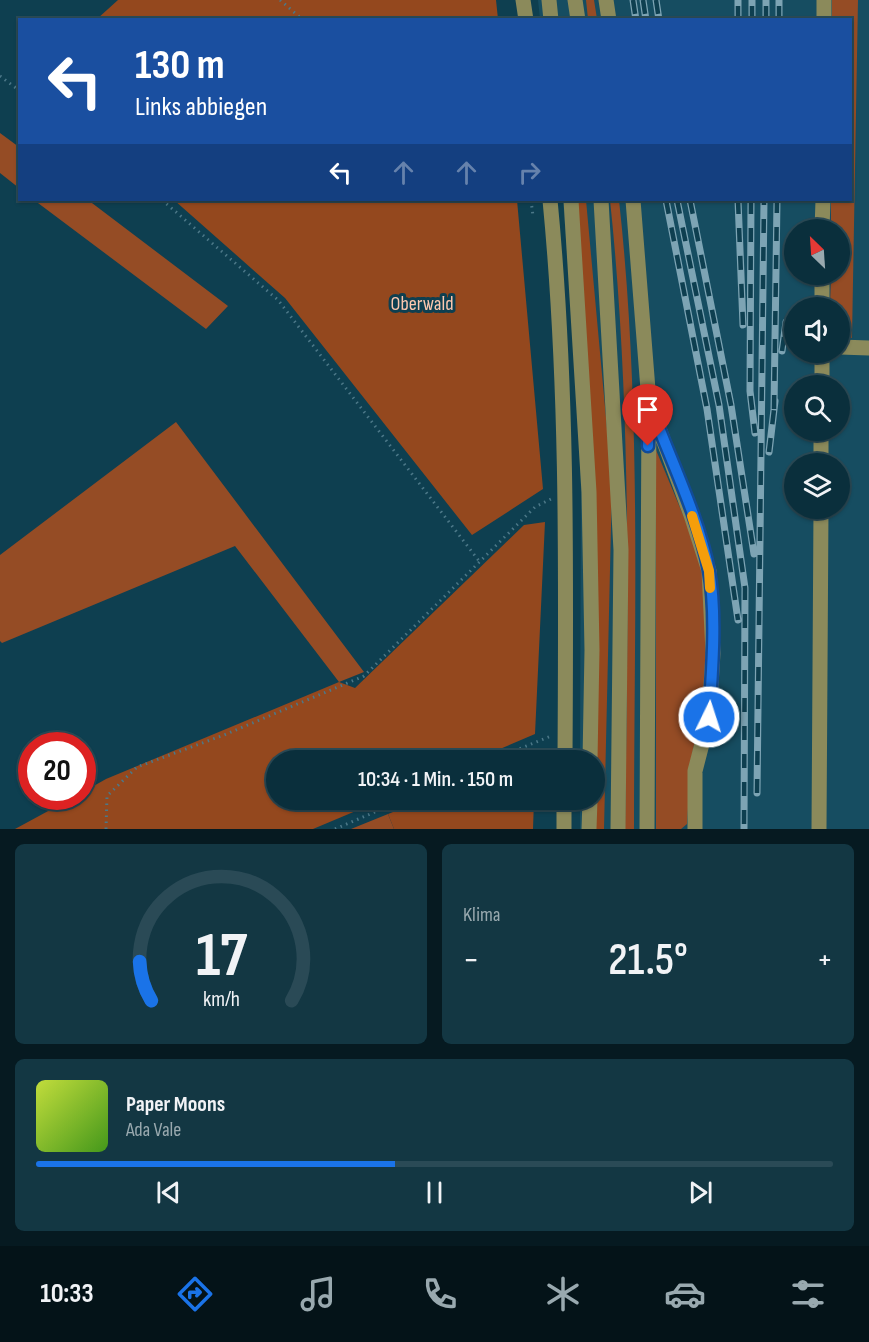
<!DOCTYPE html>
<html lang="de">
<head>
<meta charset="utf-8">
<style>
	:root { --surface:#0a2f3c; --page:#133743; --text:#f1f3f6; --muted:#99a9af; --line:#2a4a56; --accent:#1a73e8 }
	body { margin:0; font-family:"Sofia Sans Condensed",sans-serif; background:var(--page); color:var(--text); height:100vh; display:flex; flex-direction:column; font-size:22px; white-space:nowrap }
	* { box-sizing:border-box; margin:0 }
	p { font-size:20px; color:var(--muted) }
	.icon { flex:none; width:33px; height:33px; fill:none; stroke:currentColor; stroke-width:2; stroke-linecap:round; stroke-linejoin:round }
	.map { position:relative; height:829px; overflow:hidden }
	.drawer { display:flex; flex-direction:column; gap:15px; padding:15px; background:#061a21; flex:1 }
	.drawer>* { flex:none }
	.banner { position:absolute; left:18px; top:18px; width:834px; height:183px; border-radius:0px; box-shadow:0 2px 4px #0004,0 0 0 2px var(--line); background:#1a4fa0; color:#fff; overflow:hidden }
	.needle { width:39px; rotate:335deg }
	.fabs { position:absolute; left:784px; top:219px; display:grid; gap:12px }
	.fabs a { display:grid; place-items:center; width:66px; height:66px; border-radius:50%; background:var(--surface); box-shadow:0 2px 4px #0004,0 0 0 2px var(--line); font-size:30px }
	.speed { position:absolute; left:18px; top:732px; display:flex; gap:12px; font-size:30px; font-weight:700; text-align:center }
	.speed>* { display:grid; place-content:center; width:78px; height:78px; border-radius:50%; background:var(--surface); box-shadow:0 2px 4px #0004,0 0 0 2px var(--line); line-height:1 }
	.speed .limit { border:9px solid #d22; background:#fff; color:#111 }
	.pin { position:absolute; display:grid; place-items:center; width:51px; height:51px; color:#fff; margin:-62px -26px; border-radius:50% 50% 50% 0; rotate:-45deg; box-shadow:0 0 6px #0007 }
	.pin .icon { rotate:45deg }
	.me { position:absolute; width:66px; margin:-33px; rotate:4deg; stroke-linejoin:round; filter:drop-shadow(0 0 4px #0008) }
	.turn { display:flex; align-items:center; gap:21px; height:126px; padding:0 18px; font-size:27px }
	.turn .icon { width:78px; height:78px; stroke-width:2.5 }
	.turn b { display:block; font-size:42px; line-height:51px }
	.lanes { display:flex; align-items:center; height:57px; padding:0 18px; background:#0003; justify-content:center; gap:30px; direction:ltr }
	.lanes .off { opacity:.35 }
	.big { font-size:45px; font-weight:600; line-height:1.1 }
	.drawer .widget { flex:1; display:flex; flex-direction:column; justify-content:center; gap:9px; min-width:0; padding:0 21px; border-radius:9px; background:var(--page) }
	.drawer .dial { align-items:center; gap:0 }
	.dial svg { height:156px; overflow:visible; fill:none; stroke:var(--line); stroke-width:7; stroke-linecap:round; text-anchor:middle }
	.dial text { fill:var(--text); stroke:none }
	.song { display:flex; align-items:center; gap:18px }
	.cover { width:72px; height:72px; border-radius:9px; background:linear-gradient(135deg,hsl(70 70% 55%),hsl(100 70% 35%)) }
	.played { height:6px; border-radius:3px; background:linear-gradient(90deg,var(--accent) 45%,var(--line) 45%) }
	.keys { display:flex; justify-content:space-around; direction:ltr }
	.heat { display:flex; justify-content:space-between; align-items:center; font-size:33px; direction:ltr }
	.drawer .tiles { flex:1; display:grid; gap:15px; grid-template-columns:1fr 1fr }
	.widget:last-child { grid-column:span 2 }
	.trip { position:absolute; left:266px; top:750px; width:339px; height:60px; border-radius:30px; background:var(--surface); box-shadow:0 2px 4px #0004,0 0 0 2px var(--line); font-weight:600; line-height:60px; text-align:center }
	.dock { display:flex; height:96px; justify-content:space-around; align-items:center; background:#041318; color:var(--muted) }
	.dock .icon { width:42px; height:42px }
	.dock .selected { color:var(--accent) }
	.dock b { font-size:27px; color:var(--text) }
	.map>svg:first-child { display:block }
	.built { fill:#164d61; fill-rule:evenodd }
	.green { fill:#954c25 }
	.forest { fill:#94481e }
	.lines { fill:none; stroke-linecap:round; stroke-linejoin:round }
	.path { stroke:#4c7888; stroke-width:3; stroke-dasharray:1.5 4.5; stroke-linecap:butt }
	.minor { stroke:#8b8a5b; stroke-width:15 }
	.rail-casing { stroke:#7da4b4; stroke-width:7 }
	.rail { stroke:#0e3f50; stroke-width:4.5; stroke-dasharray:14; stroke-linecap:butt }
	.route-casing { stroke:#114b97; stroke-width:15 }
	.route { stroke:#1a73e8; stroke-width:10 }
	.slow { stroke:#f59e0b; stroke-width:10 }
	.labels { text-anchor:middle; stroke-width:6; stroke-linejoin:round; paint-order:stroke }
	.park-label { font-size:20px; fill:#fdc8af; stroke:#0e3f50 }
</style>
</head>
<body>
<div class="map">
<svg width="869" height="829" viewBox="0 0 869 829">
	<rect width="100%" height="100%" fill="#0e3f50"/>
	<path class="built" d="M538,0h331v829h-289v-29h14v-40h-14l1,-267 -4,-112 -14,-181h287v-180l-310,-1zM795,230h45v44h-45zM795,308h45v44h-45zM795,386h45v44h-45zM795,464h45v44h-45z"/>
	<path class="green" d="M586,0h8l3,19h-9z
		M832,0h26l-6,338 -12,-3v-27l-10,-1 1,-32 9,-1v-44l-9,-1v-29h19v-180l-18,-1z
		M0,133l19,14v41l-19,-15z
		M34,200h54l140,106 -22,23z
		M610,200h9c23,209 15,419 15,629h-9c3,-210 7,-420 -15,-629z
		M176,422l188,250 -25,10 -104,-136 -233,97 -2,-2v-86z
		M656,450l40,96 10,45 -1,101 -14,68 -4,64 -6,5h-25z
		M388,814l6,15h-43z"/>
	<path class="forest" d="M118,0h378l2,19h-401z
		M174,200h343l26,289 -71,46 -187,-237z
		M575,200h11l26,283 -8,346h-12l2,-69z
		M545,522l-10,212 -61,26h-198v40h106l-69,29h-298l59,-32 8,-1 1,-4 23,-13 233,-97 16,6 169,-163z
		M423,800h111l-1,29h-139l-6,-15z"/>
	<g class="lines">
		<path class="path" d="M280,0l23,20
			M0,76l20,15
			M162,200l116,100 201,261
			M531,200l2,16
			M492,760l59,-24
			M106,829l1,-33 30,-29 87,-32 140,-59 171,-169 16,-8
			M335,829l68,-29"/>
		<path class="minor" d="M523,0l3,20
			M549,0l2,20
			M575,0l3,20
			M606,0l3,20
			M824,20v-20
			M550,200c18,186 16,373 15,560
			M571,200l18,292 3,158 -2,110
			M601,200l20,350 -3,279
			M633,200l16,202 -2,427
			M822,230l1,-30
			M822,308v-34
			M840,347l29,1
			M822,386v-34
			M653,412l39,106 17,53 4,82 -4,64 -14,54v58
			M821,464v-34
			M564,829v-29
			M589,829l1,-29
			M819,829l2,-321"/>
		<g class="rail-casing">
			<path id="rail" d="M633,0l3,20
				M643,0l3,20
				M656,0l3,20
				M738,20v-20
				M752,20v-20
				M766,20v-20
				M779,20v-20
				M666,200l41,209 31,211
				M677,200l42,205 26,183 -1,241
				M690,200l41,205 23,149
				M738,200l5,125
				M751,200l-1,191 5,42
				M782,351l4,-29
				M774,409l3,-209
				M769,452l6,-51
				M757,793l7,-593"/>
		</g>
		<use href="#rail" class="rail"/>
	</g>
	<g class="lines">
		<g class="route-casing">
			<path id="route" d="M648,446l1,-44c19,52 50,115 60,169 8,42 3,103 0,146"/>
		</g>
		<use href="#route" class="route"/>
		<path class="slow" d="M692,516l17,55 1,17"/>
	</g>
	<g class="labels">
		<g class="park-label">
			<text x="422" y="310">Oberwald</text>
		</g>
	</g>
</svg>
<div class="fabs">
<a><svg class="needle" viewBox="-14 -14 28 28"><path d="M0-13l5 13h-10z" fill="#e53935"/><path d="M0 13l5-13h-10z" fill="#99a9af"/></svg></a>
<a><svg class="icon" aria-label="sound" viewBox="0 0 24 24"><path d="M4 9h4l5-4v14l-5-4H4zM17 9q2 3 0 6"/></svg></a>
<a><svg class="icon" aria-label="search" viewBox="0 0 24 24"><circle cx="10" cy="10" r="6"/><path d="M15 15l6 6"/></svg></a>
<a><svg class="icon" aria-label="layers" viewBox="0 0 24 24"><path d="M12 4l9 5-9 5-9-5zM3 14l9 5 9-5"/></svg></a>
</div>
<div class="speed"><div class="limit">20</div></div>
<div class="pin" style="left:648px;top:446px;background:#d93025"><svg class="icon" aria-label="arrive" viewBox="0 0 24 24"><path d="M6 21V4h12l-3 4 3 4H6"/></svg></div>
<svg class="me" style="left:709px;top:717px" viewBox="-20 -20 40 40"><circle r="17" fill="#1a73e8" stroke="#fff" stroke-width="3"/><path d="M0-11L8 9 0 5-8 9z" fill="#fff"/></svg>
<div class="trip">10:34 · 1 Min. · 150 m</div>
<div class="banner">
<div class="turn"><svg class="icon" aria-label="left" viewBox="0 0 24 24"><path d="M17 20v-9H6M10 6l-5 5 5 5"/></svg><div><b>130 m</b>Links abbiegen</div></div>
<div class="lanes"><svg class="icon" aria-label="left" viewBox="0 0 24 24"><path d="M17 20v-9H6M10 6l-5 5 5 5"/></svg><svg class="icon off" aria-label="ahead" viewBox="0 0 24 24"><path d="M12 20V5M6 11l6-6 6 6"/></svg><svg class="icon off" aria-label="ahead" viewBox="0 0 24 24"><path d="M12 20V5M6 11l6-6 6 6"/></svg><svg class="icon off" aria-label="right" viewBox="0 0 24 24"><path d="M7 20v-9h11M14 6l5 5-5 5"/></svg></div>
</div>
</div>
<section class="drawer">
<div class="tiles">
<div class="widget dial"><svg viewBox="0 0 100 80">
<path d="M14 69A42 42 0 1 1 86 69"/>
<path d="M14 69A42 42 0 0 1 8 49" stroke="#1a73e8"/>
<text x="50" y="56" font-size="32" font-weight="700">17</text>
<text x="50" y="72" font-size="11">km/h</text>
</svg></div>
<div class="widget"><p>Klima</p>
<div class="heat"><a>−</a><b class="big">21.5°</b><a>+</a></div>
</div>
<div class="widget">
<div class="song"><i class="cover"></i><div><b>Paper Moons</b><p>Ada Vale</p></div></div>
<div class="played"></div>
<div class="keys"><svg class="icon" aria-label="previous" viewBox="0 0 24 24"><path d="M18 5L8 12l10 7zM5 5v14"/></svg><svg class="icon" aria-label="pause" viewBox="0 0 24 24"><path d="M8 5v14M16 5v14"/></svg><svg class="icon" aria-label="next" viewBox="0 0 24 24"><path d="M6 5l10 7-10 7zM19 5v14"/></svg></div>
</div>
</div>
</section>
<nav class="dock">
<b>10:33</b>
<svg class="icon selected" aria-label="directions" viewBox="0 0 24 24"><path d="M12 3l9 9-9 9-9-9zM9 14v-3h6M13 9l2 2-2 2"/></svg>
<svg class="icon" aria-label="music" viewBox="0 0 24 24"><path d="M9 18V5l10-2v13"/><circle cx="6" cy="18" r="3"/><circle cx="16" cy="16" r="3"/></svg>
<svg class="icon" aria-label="phone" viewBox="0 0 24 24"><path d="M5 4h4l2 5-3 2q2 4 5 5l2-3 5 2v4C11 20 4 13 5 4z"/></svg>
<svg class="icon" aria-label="climate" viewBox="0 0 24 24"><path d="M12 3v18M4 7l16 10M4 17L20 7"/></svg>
<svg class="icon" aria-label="car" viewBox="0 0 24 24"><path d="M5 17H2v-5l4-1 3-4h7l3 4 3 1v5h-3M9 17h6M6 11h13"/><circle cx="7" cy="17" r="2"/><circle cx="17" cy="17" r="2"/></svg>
<svg class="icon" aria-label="filters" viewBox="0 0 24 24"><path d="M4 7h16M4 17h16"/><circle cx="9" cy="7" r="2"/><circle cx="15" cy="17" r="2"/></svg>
</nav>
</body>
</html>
